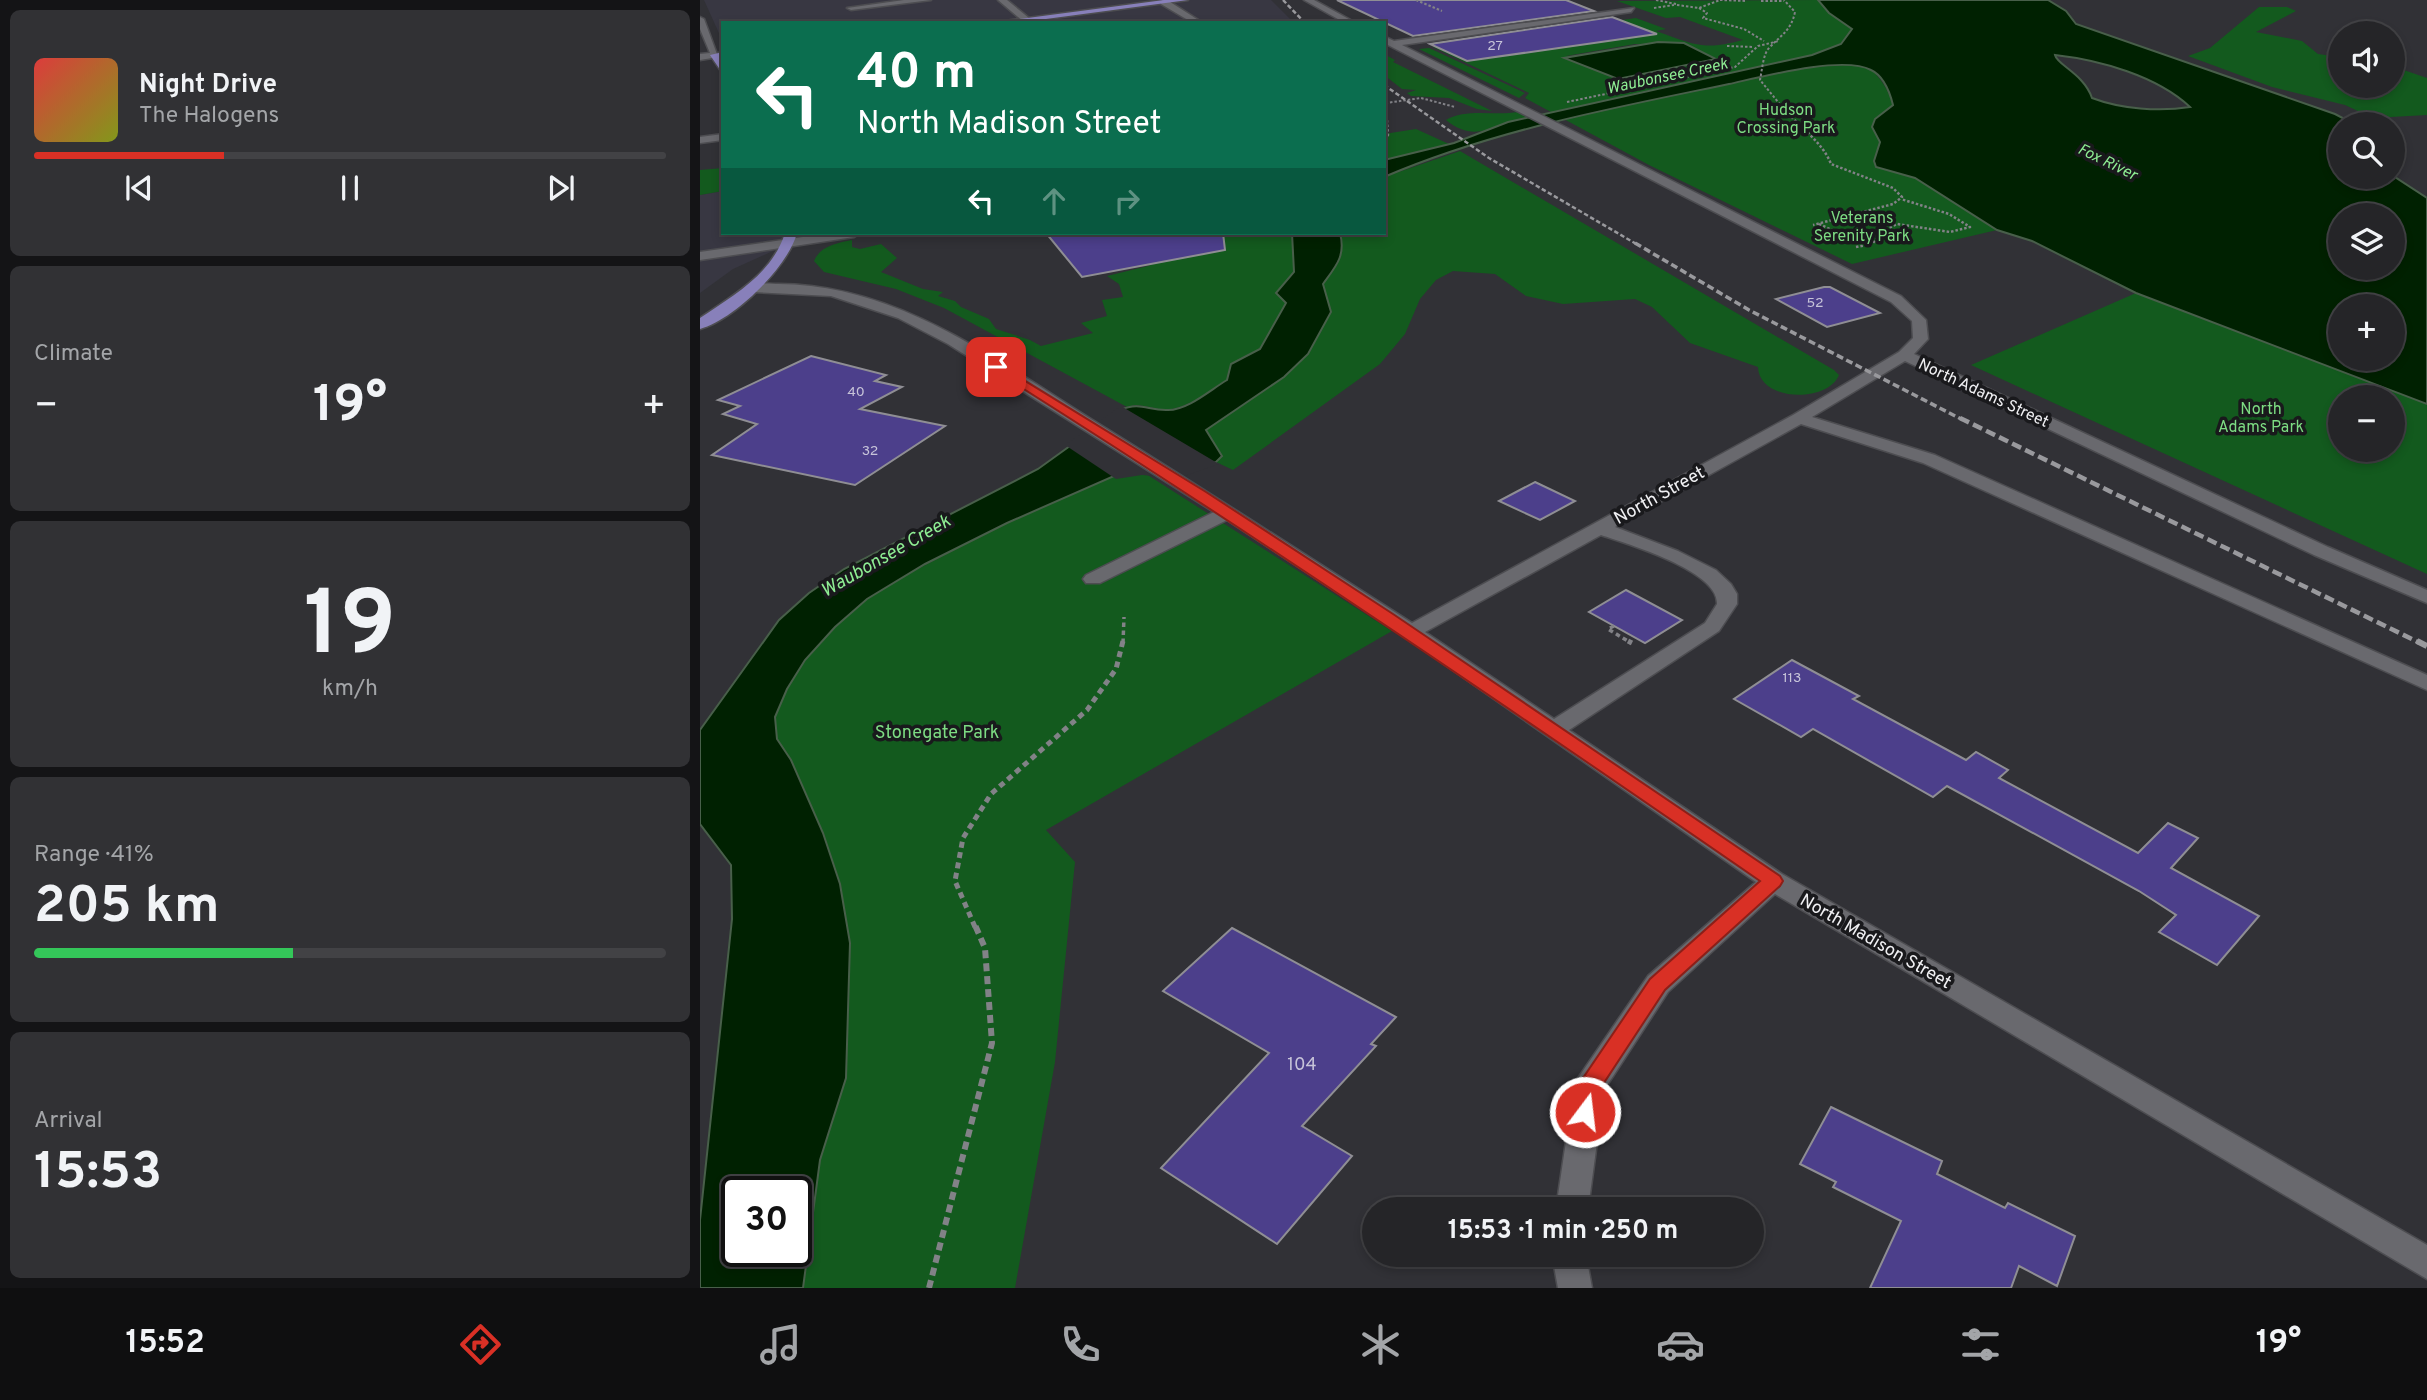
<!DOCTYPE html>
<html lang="en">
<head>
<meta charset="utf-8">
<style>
	:root { --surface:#252528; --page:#313134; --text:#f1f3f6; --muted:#a3a5a8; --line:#424245; --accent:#d93025 }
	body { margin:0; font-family:Overpass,sans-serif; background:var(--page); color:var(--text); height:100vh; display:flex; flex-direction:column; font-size:26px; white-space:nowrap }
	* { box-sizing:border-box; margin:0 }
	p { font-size:23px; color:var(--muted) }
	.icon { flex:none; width:38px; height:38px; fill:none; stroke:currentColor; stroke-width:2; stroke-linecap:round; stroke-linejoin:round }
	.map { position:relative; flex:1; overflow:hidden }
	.details { display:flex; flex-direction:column; gap:10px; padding:10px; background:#141416; width:700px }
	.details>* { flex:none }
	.hud { position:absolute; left:21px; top:21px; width:665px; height:214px; border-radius:0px; box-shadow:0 4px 10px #0003,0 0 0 2px var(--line); background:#0b6e4f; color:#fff; overflow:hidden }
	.fabs { position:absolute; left:1628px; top:21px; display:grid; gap:14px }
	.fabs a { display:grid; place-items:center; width:77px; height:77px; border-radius:50%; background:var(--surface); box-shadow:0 4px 10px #0003,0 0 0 2px var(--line); font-size:35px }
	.speed { position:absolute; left:21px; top:1176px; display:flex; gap:14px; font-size:35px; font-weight:700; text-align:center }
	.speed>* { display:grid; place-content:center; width:91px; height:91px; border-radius:50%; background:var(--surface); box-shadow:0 4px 10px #0003,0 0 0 2px var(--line); line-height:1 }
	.speed .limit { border:4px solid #111; border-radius:10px; background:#fff; color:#111 }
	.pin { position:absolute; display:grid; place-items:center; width:60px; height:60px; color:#fff; margin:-30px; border-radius:14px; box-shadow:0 4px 10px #0006 }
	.me { position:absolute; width:77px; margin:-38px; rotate:15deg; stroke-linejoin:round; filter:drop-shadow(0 0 5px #0008) }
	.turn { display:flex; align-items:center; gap:24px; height:147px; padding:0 21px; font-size:32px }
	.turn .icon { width:91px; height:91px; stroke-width:2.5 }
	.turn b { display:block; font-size:49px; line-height:60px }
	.lanes { display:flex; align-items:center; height:66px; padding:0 21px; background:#0003; justify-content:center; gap:35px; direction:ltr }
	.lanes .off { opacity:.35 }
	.big { font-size:52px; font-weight:700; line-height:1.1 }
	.details .widget { flex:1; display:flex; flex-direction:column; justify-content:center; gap:10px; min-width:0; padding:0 24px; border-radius:10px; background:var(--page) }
	.details .dial { align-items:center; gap:0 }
	.dial b { font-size:91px; line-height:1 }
	.song { display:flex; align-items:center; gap:21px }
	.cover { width:84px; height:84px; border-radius:10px; background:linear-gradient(135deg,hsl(0 70% 55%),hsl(70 70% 35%)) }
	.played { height:7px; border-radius:4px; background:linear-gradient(90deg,var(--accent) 30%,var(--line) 30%) }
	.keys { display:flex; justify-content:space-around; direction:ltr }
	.heat { display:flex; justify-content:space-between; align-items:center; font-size:38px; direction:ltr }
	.charge { height:10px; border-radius:5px; background:linear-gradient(90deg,#34c759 41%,var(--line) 0) }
	.trip { position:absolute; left:662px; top:1197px; width:402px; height:70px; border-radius:35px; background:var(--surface); box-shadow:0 4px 10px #0003,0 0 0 2px var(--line); font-weight:700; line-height:70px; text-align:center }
	.dock { display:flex; height:112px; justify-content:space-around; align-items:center; background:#0f0f10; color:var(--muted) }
	.dock .icon { width:49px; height:49px }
	.dock .current { color:var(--accent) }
	.dock b { font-size:32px; color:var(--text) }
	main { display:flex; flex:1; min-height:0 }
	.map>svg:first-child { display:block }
	.built { fill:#383742 }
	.green { fill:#135a1e; fill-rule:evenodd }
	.water { fill:#002101; stroke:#485f4a; stroke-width:2; fill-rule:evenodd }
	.pier { fill:#313136 }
	.building { fill:#4c3f8b; stroke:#8f8e94; stroke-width:2 }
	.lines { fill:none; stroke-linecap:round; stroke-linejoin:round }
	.minor-casing { stroke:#4d4d51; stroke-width:3 }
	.major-casing { stroke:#4d4d51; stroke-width:3 }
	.path-far4 { stroke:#828287; stroke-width:2; stroke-dasharray:2.5 2; stroke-linecap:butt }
	.path-far3 { stroke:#828287; stroke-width:2.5; stroke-dasharray:2.5 2; stroke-linecap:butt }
	.path-far2 { stroke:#828287; stroke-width:3.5; stroke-dasharray:4.5 3.5; stroke-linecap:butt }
	.path-far1 { stroke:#828287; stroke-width:5; stroke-dasharray:6 4.5; stroke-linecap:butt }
	.path { stroke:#828287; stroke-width:6; stroke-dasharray:8 5; stroke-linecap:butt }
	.minor { fill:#69696e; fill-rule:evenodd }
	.major { fill:#8880ba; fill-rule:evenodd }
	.rail-far3 { stroke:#99999d; stroke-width:2.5; stroke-dasharray:4.5 2.5; stroke-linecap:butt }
	.rail-far2 { stroke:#99999d; stroke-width:3.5; stroke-dasharray:7 3.5; stroke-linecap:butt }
	.rail-far1 { stroke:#99999d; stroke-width:4.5; stroke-dasharray:10 4.5; stroke-linecap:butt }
	.rail { stroke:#99999d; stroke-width:6; stroke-dasharray:12 6; stroke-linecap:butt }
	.route { fill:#d93025; stroke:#8d1f18; stroke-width:2 }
	.labels { text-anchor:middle; stroke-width:7; stroke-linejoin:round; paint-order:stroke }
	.number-label { font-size:14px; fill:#c7c4d9 }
	.far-water-label { font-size:16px; font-style:italic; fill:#8eed93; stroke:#19191c }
	.far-park-label { font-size:16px; fill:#7ddc83; stroke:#19191c }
	.far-street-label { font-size:16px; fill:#f0f0f3; stroke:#19191c }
	.street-label { font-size:18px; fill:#f0f0f3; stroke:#19191c }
	.park-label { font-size:18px; fill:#7ddc83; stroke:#19191c }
	.near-number-label { font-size:18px; fill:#c7c4d9 }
	.water-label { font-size:19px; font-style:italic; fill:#8eed93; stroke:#19191c }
</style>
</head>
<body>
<main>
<section class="details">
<div class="widget">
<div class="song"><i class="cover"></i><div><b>Night Drive</b><p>The Halogens</p></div></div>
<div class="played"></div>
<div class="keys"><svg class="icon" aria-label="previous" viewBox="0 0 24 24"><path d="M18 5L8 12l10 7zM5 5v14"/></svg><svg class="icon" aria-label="pause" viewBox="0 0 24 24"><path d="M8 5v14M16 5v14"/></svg><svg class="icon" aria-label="next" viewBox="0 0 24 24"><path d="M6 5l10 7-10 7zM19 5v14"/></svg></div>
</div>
<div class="widget"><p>Climate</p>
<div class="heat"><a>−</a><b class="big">19°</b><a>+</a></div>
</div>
<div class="widget dial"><b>19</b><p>km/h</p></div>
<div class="widget"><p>Range · 41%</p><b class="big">205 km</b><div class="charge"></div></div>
<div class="widget"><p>Arrival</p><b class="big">15:53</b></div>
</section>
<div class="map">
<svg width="1727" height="1288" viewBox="0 0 1727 1288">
	<rect width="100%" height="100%" fill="#313136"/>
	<path class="built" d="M4,0h567l23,23h-571v19z
		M23,191v42h90l-80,36 -33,24v-98z"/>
	<path class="green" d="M1118,0l11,13 24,15 -12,15c22,19 45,34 52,63l-18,13 5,23 -6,19 2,6 39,11 82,52 -145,34 -203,-99 -124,-67 4,-5 -96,-46 203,-29 30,11 -10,2c41,15 49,19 87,9l-63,-23 -14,1 -49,-17zM984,43l13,8 -131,5 69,-12z
		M1559,7h28l9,4 -40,21 46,9 16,13 22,3v29h52v-20l35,12v37l-54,3 -28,-13 -73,-18 -84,-31 22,-8z
		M729,48l13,6 83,39 -6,5 -100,-49z
		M684,54l11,6 -2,2 99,49 -15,-2 -28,-11 -38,-2 -4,-3 9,-3 -14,-1 -18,-14z
		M818,112l9,5c-33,8 -52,27 -81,3 19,-12 49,-4 72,-8z
		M716,129l33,15 -65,16v-26z
		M760,151l374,219 5,5c-11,28 -80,27 -81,-8l-68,-24 -38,-36 -17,-8 -72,5 -37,-8 -31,-22 -42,-3 -17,9 -16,19 -15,35 -25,30 -147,106 -17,-8 6,-6 -16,-26 78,-53 47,-65 -8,-28c13,-18 23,-28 17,-51h44v-56z
		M23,168v23l-23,4v-25z
		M498,233h94l2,39 -18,21 10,10 -26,46 -29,15 -4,16c-17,10 -36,26 -55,29 -15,3 -30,-8 -45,-2l-183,-99 -48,-19 -72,-17 -10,-11c6,-15 23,-18 38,-21v7l8,2 21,-5 16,14 -16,14 42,17 20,3 -5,4 17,5 6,6 28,12 7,10 34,11 11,6 52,-13 -12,-10 26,-7 -5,-16 21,-3 -4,-13 -12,-8 41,-10 32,-13z
		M1436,293l291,111v170l-456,-209zM1640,397h52v53h-52z
		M423,472h20l249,159 -346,199 29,32 -20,200 -40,226h-212l17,-128 26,-83 -23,-244 -32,-73 -14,-21 -2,-22 12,-28 18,-29 30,-33 32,-28 29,-19 111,-57z"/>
	<path class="water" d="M1118,0h230l18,11 10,13 259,90 19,10h-14v53h52v-11l3,11 32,21v206l-291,-111 -104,-52 -35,-11 -82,-52 -39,-11 -2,-6 6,-19 -8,-15 3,-8 18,-14c-3,-12 -9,-29 -22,-35 -28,-15 -110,7 -142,14 -116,24 -235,46 -345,93v-17l70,-17 54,-21 304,-67 29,-11 11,-15 -23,-16zM1355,55c45,5 102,21 135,52 -31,5 -69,2 -98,-9 -8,-24 -35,-33 -37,-43zM1640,215h52v53h-52zM1640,306h52v53h-52z
		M958,42l26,1 32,16 -98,20 -54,-21z
		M592,233h48c6,23 -4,33 -17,51l8,28 -23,42 -24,23 -78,53 16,26 -6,6 -37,13 -56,-3 -116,51 -82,41 -58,35 -32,28 -30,33 -18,29 -12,28 2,22 14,21 32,73 17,51 10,59 -4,135 -26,82 -17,128h-103v-68l32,-301 -1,-54 -31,-41v-94l79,-110 30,-27 35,-24 194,-100 82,-59c21,-9 28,1 48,0 20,0 42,-20 59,-30l4,-16 29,-15 26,-46 -10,-10 18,-21zM37,1192h59v59h-59z"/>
	<path class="pier" d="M421,406l98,58 -40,14 -37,-3 -26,4 -51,-34z"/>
	<path class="building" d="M637,0h229l28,11 -181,25z
		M912,17l45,17 -190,27 -37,-17z
		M346,233h177l2,17 -143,27z
		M1124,287h6l50,26 -53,14 -51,-28z
		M111,356l75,19 -11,6 27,6 -42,22 85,17 -90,59 -143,-30 45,-31 -34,-10 17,-8 -22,-6z
		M835,482l40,19 -35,19 -41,-19z
		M926,590l56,30 -37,23 -56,-31z
		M1092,660l67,36 -6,3 113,61 10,-8 32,18 -9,8 139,75 30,-30 30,15 -27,30 88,48 -42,49 -58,-33 17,-17 -37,-24 -192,-105 -14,11 -120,-68 -12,8 -67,-38z
		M532,928l164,89 -25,27 5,2 -74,80 50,30 -75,88 -116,-76 108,-115 -106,-62z
		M1131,1107l111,54 -5,13 68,34 3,-5 67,33 -18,50 -38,-20 -8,22h-141l31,-67 -68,-34 3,-5 -36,-18z"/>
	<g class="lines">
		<g class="minor-casing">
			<path id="minor" d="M204,0h27l-80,10 -4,-2z
				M298,0h9l28,23h-10z
				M462,0h5l36,23h-10l-32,-19z
				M604,0h10l42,23h-11z
				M934,8l-3,4 -229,33 499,251 25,24 2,19 -14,15 414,193 99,43v13l-113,-48 -409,-194 -93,56 123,38 492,220v15l-504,-227 -122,-39 -186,103 63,24 38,19 15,14 6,10v10l-18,27 -150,99 213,144 645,371v34l-652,-385 -107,98 -64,98 -16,119h-32l18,-122 4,-9 70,-102 108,-94 -352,-246 -177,-116 -127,63h-14l-3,-4 3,-4 128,-63 -266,-168 -50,-26 -67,-22 -78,-4 -7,-4c7,-7 20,-4 30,-4 125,-1 229,83 331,145 103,64 203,129 305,194l381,-208 106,-63 14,-14 -1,-17 -21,-19 -507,-259v-7l10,5zM901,535c27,9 118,36 116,69l-12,19 -151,96 -129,-87z
				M0,17l4,2 14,38 -18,3v-6l10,-1 -10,-24z
				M23,134v6l-23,3v-6z
				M130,233h30l-6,4 -154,23v-8z
				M852,1255h34l6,33h-34z"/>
		</g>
		<g class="major-casing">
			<path id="major" d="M464,0h24l-172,23h-27z
				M23,52v22l-13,-19z
				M85,233h12c-9,34 -63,87 -97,96v-11c34,-23 72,-44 85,-85z"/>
		</g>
		<path class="path-far4" d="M716,0l26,11
			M956,0l20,4
			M1020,0l27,1
			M1061,1h23
			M977,5l22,3 21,-8
			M954,8l20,-3
			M999,8l8,5 -4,5 41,11 20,12
			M1027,46l27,1
			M867,102l168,-35 23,-21 21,-5
			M686,108v-5l35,-5 34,9
			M1083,108l-23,-28c2,-9 3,-26 9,-32 12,-13 22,-17 26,-36l-11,-12"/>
		<path class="path-far3" d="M1082,107c16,19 40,34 49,57l62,24 9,9 -9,7 -80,21
			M684,139l4,-4 -2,-28
			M1119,224l13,6 4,7
			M1156,247l16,-3 13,-14 12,-6 53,8 20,-5 -21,-13 -48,-15"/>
		<path class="path-far2" d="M914,626l-6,3 23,14
			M423,643l1,-26"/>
		<path class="path-far1" d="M928,641l4,2
			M275,927l-20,-46 8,-43 28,-44 96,-84 29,-41 7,-28"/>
		<path class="path" d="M229,1288l63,-245 -7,-95 -10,-23"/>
		<use href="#minor" class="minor"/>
		<use href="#major" class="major"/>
		<path class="rail-far3" d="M583,0l22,23
			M684,85l105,73 149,87"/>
		<path class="rail-far2" d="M935,243l114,67 214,110"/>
		<path class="rail-far1" d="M1260,418l460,225"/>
		<path class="rail" d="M1717,641l10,5"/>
	</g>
	<path class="route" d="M296,363l210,129 187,122 387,262 3,5 -3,5 -115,104 -65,99 -6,30 -9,3 -8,-3 -3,-7 7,-31 69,-102 110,-98c-254,-175 -507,-348 -768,-512v-4z"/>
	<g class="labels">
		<g class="number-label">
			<text x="795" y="50">27</text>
			<text x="1115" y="307">52</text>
			<text x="156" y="396">40</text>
			<text x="170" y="455">32</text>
			<text x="1092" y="682">113</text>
		</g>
		<g class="far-water-label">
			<text transform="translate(967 75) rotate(-12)" y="6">Waubonsee Creek</text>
			<text transform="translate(1408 161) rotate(26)" y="6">Fox River</text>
		</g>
		<g class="far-park-label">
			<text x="1086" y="115">Hudson<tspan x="1086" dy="18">Crossing Park</tspan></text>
			<text x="1162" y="223">Veterans<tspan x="1162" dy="18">Serenity Park</tspan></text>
			<text x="1561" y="414">North<tspan x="1561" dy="18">Adams Park</tspan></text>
		</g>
		<g class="far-street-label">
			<text transform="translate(1284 392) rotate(25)" y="6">North Adams Street</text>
		</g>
		<g class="street-label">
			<text transform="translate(959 495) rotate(-29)" y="6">North Street</text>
			<text transform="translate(1176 941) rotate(30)" y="6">North Madison Street</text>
		</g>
		<g class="park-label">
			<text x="237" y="738">Stonegate Park</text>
		</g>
		<g class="near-number-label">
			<text x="602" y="1070">104</text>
		</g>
		<g class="water-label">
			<text transform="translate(185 555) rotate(-30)" y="7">Waubonsee Creek</text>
		</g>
	</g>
</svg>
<div class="fabs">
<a><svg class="icon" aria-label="sound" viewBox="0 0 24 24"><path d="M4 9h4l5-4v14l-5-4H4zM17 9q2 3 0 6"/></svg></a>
<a><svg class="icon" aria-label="search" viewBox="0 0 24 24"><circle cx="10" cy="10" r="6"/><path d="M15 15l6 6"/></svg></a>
<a><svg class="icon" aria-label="layers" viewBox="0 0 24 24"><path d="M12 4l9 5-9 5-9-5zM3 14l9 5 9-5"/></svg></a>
<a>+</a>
<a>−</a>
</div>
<div class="speed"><div class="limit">30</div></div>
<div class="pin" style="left:296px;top:367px;background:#d93025"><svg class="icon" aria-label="arrive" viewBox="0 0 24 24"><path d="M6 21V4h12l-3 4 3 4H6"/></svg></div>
<svg class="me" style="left:885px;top:1112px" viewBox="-20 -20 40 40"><circle r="17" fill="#d93025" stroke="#fff" stroke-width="3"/><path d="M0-11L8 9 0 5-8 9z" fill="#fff"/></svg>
<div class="trip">15:53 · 1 min · 250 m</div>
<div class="hud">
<div class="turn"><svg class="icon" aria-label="left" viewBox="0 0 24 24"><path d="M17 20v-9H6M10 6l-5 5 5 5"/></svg><div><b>40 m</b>North Madison Street</div></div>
<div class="lanes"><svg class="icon" aria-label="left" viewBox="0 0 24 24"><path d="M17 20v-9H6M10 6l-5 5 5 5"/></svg><svg class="icon off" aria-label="ahead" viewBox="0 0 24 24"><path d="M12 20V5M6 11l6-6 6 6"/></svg><svg class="icon off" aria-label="right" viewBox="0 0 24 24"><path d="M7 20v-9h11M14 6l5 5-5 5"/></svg></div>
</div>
</div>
</main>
<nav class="dock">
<b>15:52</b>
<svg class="icon current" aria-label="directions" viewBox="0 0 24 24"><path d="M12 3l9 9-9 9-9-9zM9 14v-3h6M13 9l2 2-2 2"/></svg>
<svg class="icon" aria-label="music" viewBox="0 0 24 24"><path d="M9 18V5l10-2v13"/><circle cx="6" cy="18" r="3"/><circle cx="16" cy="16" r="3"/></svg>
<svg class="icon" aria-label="phone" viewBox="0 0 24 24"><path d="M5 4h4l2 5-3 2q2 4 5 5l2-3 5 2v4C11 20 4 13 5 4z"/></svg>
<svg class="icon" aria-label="climate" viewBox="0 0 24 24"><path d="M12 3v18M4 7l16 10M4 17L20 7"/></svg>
<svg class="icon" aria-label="car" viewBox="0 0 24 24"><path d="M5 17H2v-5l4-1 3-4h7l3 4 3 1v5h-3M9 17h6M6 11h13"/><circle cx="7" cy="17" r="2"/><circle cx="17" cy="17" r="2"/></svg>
<svg class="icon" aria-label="filters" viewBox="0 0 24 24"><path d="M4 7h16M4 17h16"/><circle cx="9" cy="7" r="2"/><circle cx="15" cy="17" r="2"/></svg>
<b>19°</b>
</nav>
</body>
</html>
